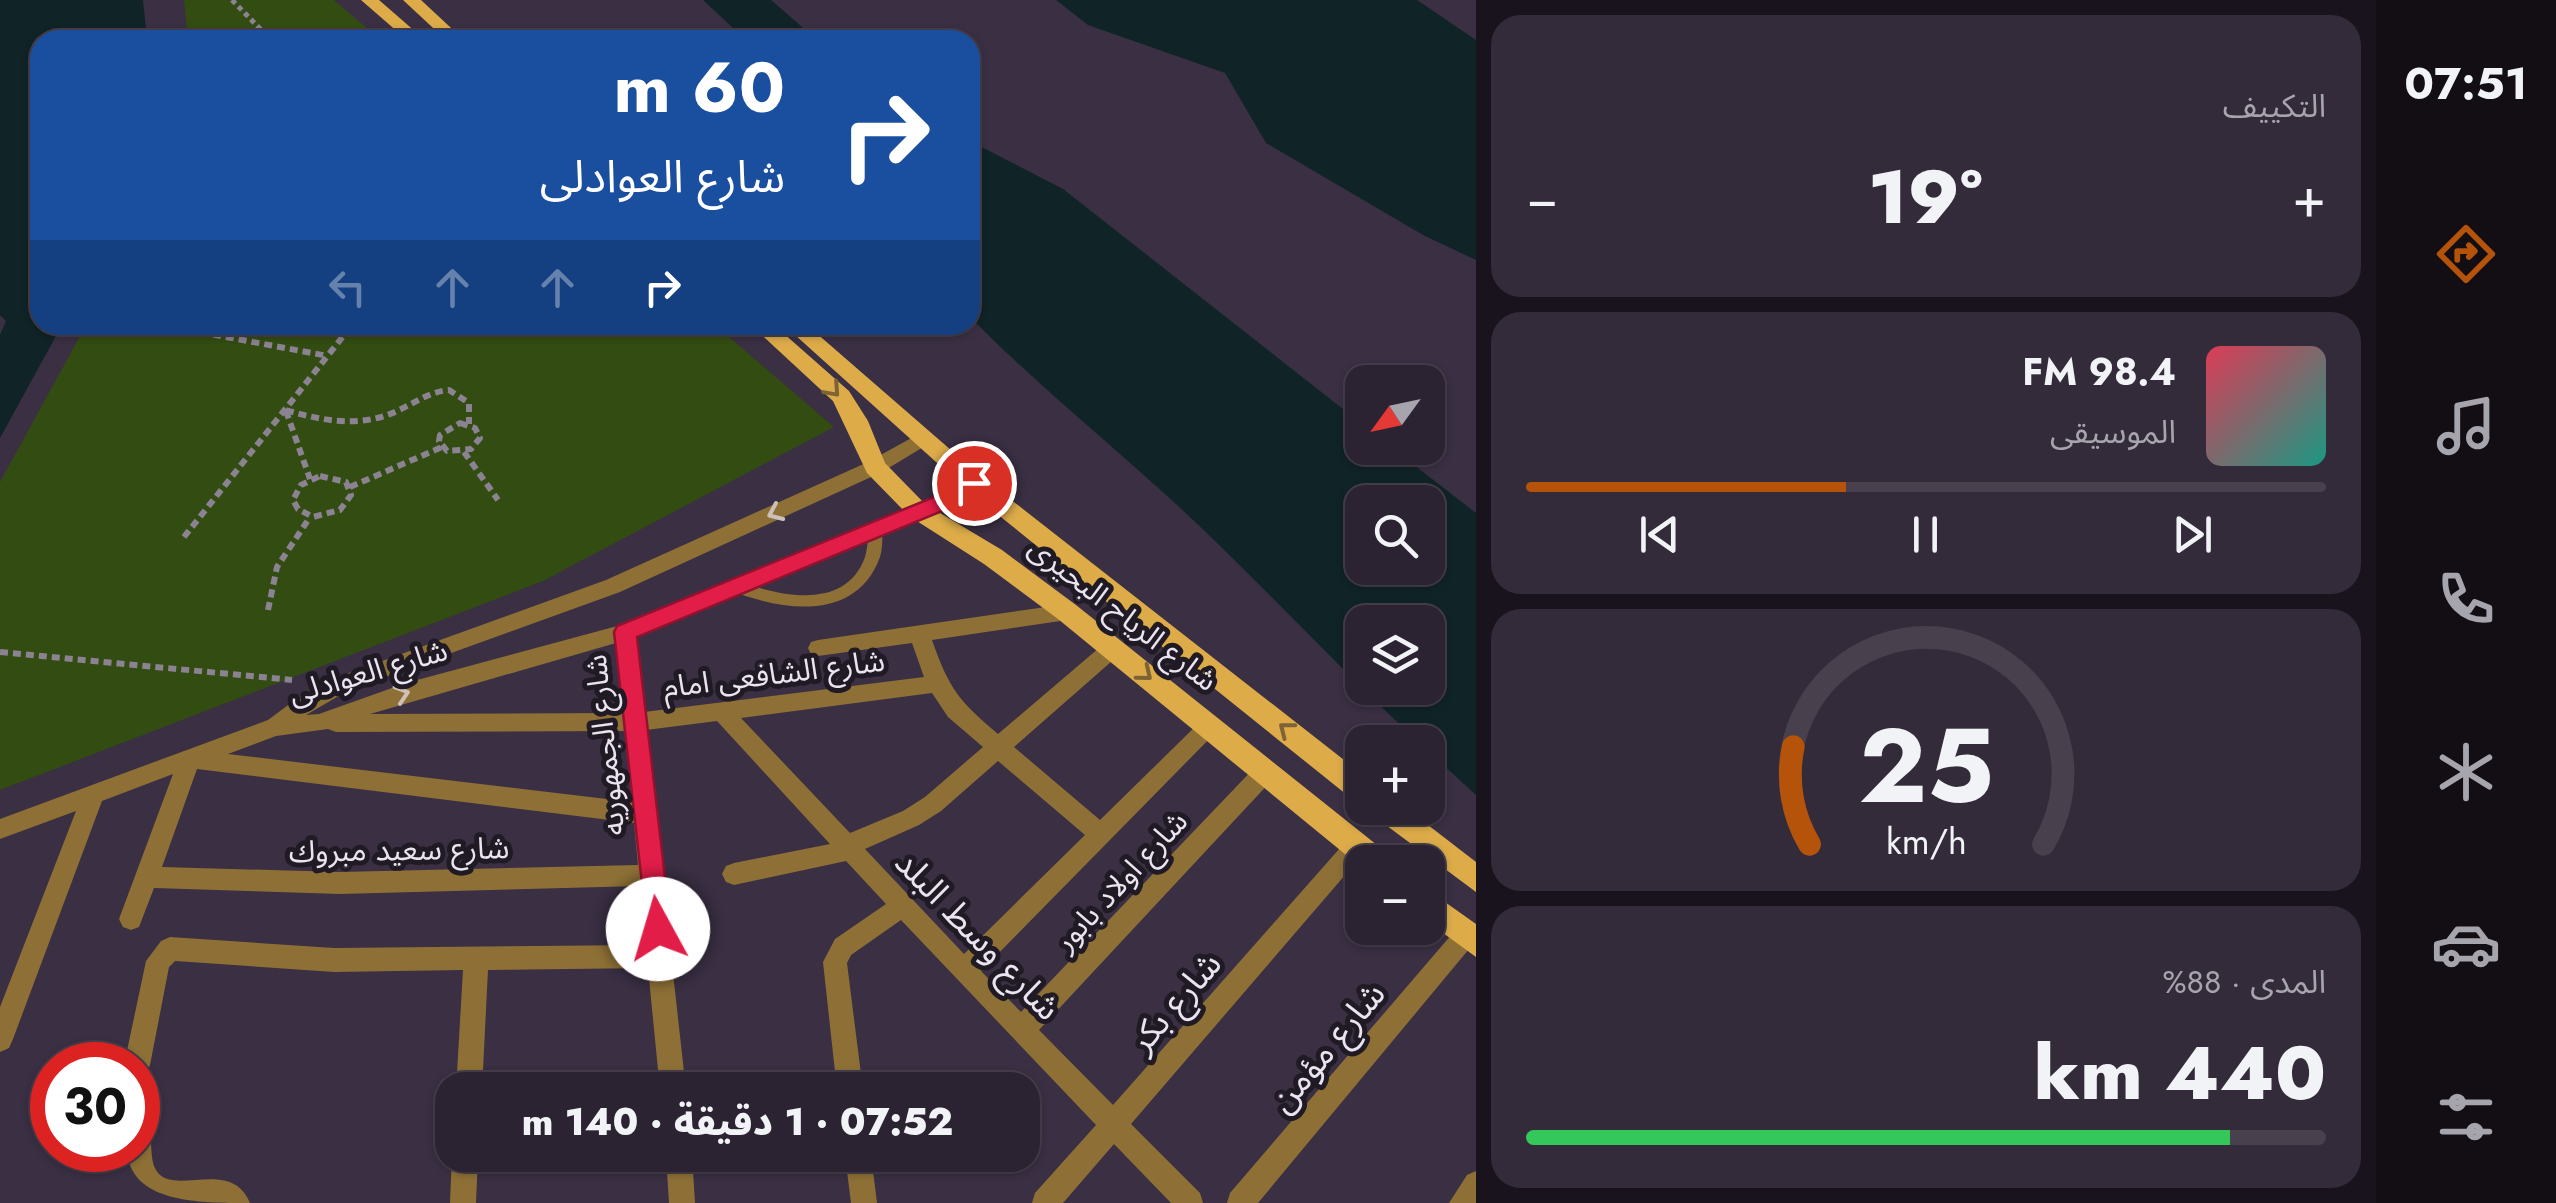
<!DOCTYPE html>
<html lang="ar">
<head>
<meta charset="utf-8">
<style>
	:root { --surface:#2c2332; --page:#342b3a; --text:#f1f3f6; --muted:#a6a4ac; --line:#48404d; --accent:#b45309 }
	body { margin:0; font-family:Jost,"Noto Sans Arabic",sans-serif; background:var(--page); color:var(--text); direction:rtl; height:100vh; display:flex; flex-direction:column; font-size:38px; white-space:nowrap }
	* { box-sizing:border-box; margin:0 }
	p { font-size:32px; color:var(--muted) }
	.icon { flex:none; width:55px; height:55px; fill:none; stroke:currentColor; stroke-width:2; stroke-linecap:round; stroke-linejoin:round }
	.map { position:relative; flex:1; overflow:hidden; direction:ltr }
	.drawer { display:flex; flex-direction:column; gap:15px; padding:15px; background:#18131c; width:900px }
	.drawer>* { flex:none }
	.hud { position:absolute; left:30px; top:30px; width:950px; height:305px; border-radius:30px; box-shadow:0 2px 8px #0004,0 0 0 2px var(--line); direction:rtl; background:#1a4fa0; color:#fff; overflow:hidden }
	.needle { width:65px; rotate:237deg }
	.controls { position:absolute; left:1345px; top:365px; display:grid; gap:20px }
	.controls a { display:grid; place-items:center; width:100px; height:100px; border-radius:20px; background:var(--surface); box-shadow:0 2px 8px #0004,0 0 0 2px var(--line); font-size:50px }
	.speed { position:absolute; left:30px; top:1042px; display:flex; gap:20px; font-size:50px; font-weight:700; text-align:center }
	.speed>* { display:grid; place-content:center; width:130px; height:130px; border-radius:50%; background:var(--surface); box-shadow:0 2px 8px #0004,0 0 0 2px var(--line); line-height:1 }
	.speed .limit { border:15px solid #d22; background:#fff; color:#111 }
	.pin { position:absolute; display:grid; place-items:center; width:85px; height:85px; color:#fff; margin:-42px; border:5px solid #fff; border-radius:50%; box-shadow:0 2px 10px #0007 }
	.me { position:absolute; width:110px; margin:-55px; rotate:354deg; stroke-linejoin:round; filter:drop-shadow(0 0 8px #0008) }
	.turn { display:flex; align-items:center; gap:35px; height:210px; padding:0 30px; font-size:45px }
	.turn .icon { width:130px; height:130px; stroke-width:2.5 }
	.turn b { display:block; font-size:70px; line-height:85px }
	.lanes { display:flex; align-items:center; height:95px; padding:0 30px; background:#0003; justify-content:center; gap:50px; direction:ltr }
	.lanes .off { opacity:.35 }
	.big { font-size:75px; font-weight:800; line-height:1.1 }
	.drawer .card { flex:1; display:flex; flex-direction:column; justify-content:center; gap:15px; min-width:0; padding:0 35px; border-radius:30px; background:var(--page) }
	.drawer .dial { align-items:center; gap:0 }
	.dial svg { height:260px; overflow:visible; fill:none; stroke:var(--line); stroke-width:7; stroke-linecap:round; text-anchor:middle }
	.dial text { fill:var(--text); stroke:none }
	.song { display:flex; align-items:center; gap:30px }
	.cover { width:120px; height:120px; border-radius:15px; background:linear-gradient(135deg,hsl(350 70% 55%),hsl(170 70% 35%)) }
	.played { height:10px; border-radius:5px; background:linear-gradient(90deg,var(--accent) 40%,var(--line) 40%) }
	.keys { display:flex; justify-content:space-around; direction:ltr }
	.heat { display:flex; justify-content:space-between; align-items:center; font-size:55px; direction:ltr }
	.charge { height:15px; border-radius:8px; background:linear-gradient(90deg,#34c759 88%,var(--line) 0) }
	.trip { position:absolute; left:435px; top:1072px; width:605px; height:100px; border-radius:30px; background:var(--surface); box-shadow:0 2px 8px #0004,0 0 0 2px var(--line); font-weight:800; line-height:100px; text-align:center; direction:rtl }
	main { display:flex; flex:1; min-height:0 }
	.tabs { display:flex; flex-direction:column; width:180px; justify-content:space-around; align-items:center; background:#120e14; color:var(--muted) }
	.tabs .icon { width:70px; height:70px }
	.tabs .active { color:var(--accent) }
	.tabs b { font-size:45px; color:var(--text) }
	.map>svg:first-child { display:block }
	.green { fill:#334c12 }
	.water { fill:#102326; fill-rule:evenodd }
	.lines { fill:none; stroke-linecap:round; stroke-linejoin:round }
	.path-far1 { stroke:#8b8292; stroke-width:5; stroke-dasharray:5 4; stroke-linecap:butt }
	.path { stroke:#8b8292; stroke-width:6; stroke-dasharray:8 5; stroke-linecap:butt }
	.lane { fill:#8e7036; fill-rule:evenodd }
	.street { fill:#8e7036; fill-rule:evenodd }
	.primary { fill:#ddac49; fill-rule:evenodd }
	.oneway { stroke:#7e6336 }
	.oneway2 { stroke:#cec0b8 }
	.route { fill:#e11d48; stroke:#92132f; stroke-width:2.5 }
	.labels { text-anchor:middle; stroke-width:10; stroke-linejoin:round; paint-order:stroke }
	.street-label { font-size:30px; fill:#eae3f0; stroke:#1f1a23 }
	.near-street-label { font-size:35px; fill:#eae3f0; stroke:#1f1a23 }
</style>
</head>
<body>
<main>
<nav class="tabs">
<b>07:51</b>
<svg class="icon active" aria-label="directions" viewBox="0 0 24 24"><path d="M12 3l9 9-9 9-9-9zM9 14v-3h6M13 9l2 2-2 2"/></svg>
<svg class="icon" aria-label="music" viewBox="0 0 24 24"><path d="M9 18V5l10-2v13"/><circle cx="6" cy="18" r="3"/><circle cx="16" cy="16" r="3"/></svg>
<svg class="icon" aria-label="phone" viewBox="0 0 24 24"><path d="M5 4h4l2 5-3 2q2 4 5 5l2-3 5 2v4C11 20 4 13 5 4z"/></svg>
<svg class="icon" aria-label="climate" viewBox="0 0 24 24"><path d="M12 3v18M4 7l16 10M4 17L20 7"/></svg>
<svg class="icon" aria-label="car" viewBox="0 0 24 24"><path d="M5 17H2v-5l4-1 3-4h7l3 4 3 1v5h-3M9 17h6M6 11h13"/><circle cx="7" cy="17" r="2"/><circle cx="17" cy="17" r="2"/></svg>
<svg class="icon" aria-label="filters" viewBox="0 0 24 24"><path d="M4 7h16M4 17h16"/><circle cx="9" cy="7" r="2"/><circle cx="15" cy="17" r="2"/></svg>
</nav>
<section class="drawer">
<div class="card"><p>التكييف</p>
<div class="heat"><a>−</a><b class="big">19°</b><a>+</a></div>
</div>
<div class="card">
<div class="song"><i class="cover"></i><div><b>98.4 FM</b><p>الموسيقى</p></div></div>
<div class="played"></div>
<div class="keys"><svg class="icon" aria-label="previous" viewBox="0 0 24 24"><path d="M18 5L8 12l10 7zM5 5v14"/></svg><svg class="icon" aria-label="pause" viewBox="0 0 24 24"><path d="M8 5v14M16 5v14"/></svg><svg class="icon" aria-label="next" viewBox="0 0 24 24"><path d="M6 5l10 7-10 7zM19 5v14"/></svg></div>
</div>
<div class="card dial"><svg viewBox="0 0 100 80">
<path d="M14 69A42 42 0 1 1 86 69"/>
<path d="M14 69A42 42 0 0 1 9 39" stroke="#b45309"/>
<text x="50" y="56" font-size="32" font-weight="700">25</text>
<text x="50" y="72" font-size="11">km/h</text>
</svg></div>
<div class="card"><p>المدى · 88%</p><b class="big">440 km</b><div class="charge"></div></div>
</section>
<div class="map">
<svg width="1476" height="1203" viewBox="0 0 1476 1203">
	<rect width="100%" height="100%" fill="#3a2f43"/>
	<path class="green" d="M184,0h150l47,40h-193z
		M116,325h599l119,102 -291,154 -543,209v-308l80,-146 33,-5z"/>
	<path class="water" d="M0,0h143l4,40h-107v285h22l-62,113v-103l6,-14 -6,-6z
		M703,0h68l46,40h-71z
		M1056,0h361l59,40v220l-53,-25 -157,-92 -41,-70 -137,-48z
		M970,141l93,48 299,235v24h30l84,65v282l-48,-44v-9h-10c-70,-66 -136,-136 -206,-204 -78,-76 -165,-143 -242,-221zM1362,502h66v66h-66zM1362,622h66v66h-66z"/>
	<g class="lines">
		<path class="path-far1" d="M232,0l39,40"/>
		<path class="path" d="M162,325l166,31
			M286,410c36,11 75,18 111,1 18,-8 31,-19 52,-21l20,13v21
			M286,411l24,68
			M460,423l15,5 5,10 -9,11 -24,2 -8,-10 1,-6z
			M464,452l34,48
			M320,476l26,6 5,13 -11,15 -27,7 -15,-8 -5,-9 8,-15z
			M350,487l92,-40
			M184,537l168,-212
			M268,610l9,-43 33,-50
			M0,652l292,28"/>
		<path class="lane" d="M876,521l7,5c-1,10 0,22 -3,31 -24,66 -99,54 -150,33l-2,-4 2,-4 5,-2c41,15 110,33 130,-23 3,-10 3,-21 4,-31z"/>
		<path class="street" d="M924,431l6,2 3,5 -3,5 -48,29 -262,120 -271,98 -43,25 13,-1 87,-31 215,-58 323,-132 23,-15h14l2,5 -25,20 -322,133 8,76 280,-35 -12,-34 -94,13 -7,-2 -3,-6 3,-6 7,-2 249,-36 7,2 3,6 -3,6 -7,2 -135,20c17,49 27,61 66,94l108,-92h14l3,6 -3,6 -106,93 86,73 102,-100 8,-2 8,2 3,7 -240,244 40,41 236,-247 8,-3 8,3 3,7 -3,7 -234,251 74,75 235,-266 8,-3 8,3 3,7 -3,7 -233,271 69,69 3,10h-32l-57,-59 -51,59h-31l3,-10 61,-68 -195,-205 -50,35 -4,8 16,127h-26l-14,-128 12,-23 51,-35 -40,-43 -112,24 -8,-3 -4,-8 4,-8 8,-3 96,-19 -113,-123 -71,9 40,360h-26l-12,-122 -160,2 -6,120h-26l7,-120 -129,2 -159,-11 -6,6 -19,98 -4,9 -8,3v-12h-14l22,-104 15,-20 9,-4 164,11 312,-3 -6,-59 -300,8 -186,-6 -15,39 -8,3 -8,-3 -4,-8 54,-145 -71,27 -89,238 -4,9 -9,4v-45l76,-196 -76,28v-20l268,-99 35,-26 32,-16 271,-98 262,-118zM616,643l7,70 -253,1zM932,693l16,24 35,30 -58,50 -22,14 -53,22 -109,-115zM328,729l8,3 289,-1 7,71 -404,-48 48,-18zM998,761l87,74 -121,119 -99,-105 54,-24 22,-14zM197,769l437,54 4,42 -298,7 -178,-5z
			M1466,924l10,7 -2,12 -216,260h-31l3,-10 228,-266z
			M138,1088l9,4 4,9c1,16 -2,51 3,65 14,36 76,-12 96,37 -52,0 -120,0 -123,-53h11z
			M452,1153l26,2 -2,48h-26z
			M666,1155h26l3,48h-26z
			M845,1155h26l6,48h-26z
			M1476,1171v32h-27l18,-28z"/>
		<path class="primary" d="M361,0h18l46,40h-18z
			M403,0h18l43,40h-18z
			M751,325h23l75,66 19,30 17,42 40,41 77,46 74,55 311,248 4,9h-29v6l-304,-249 -74,-55 -75,-48 -42,-43 -34,-72z
			M784,325h23l175,152 380,297v28l-10,-3 -386,-310z
			M1371,808h35l70,54v30l-101,-75z
			M1428,890l48,34v33l-48,-35z"/>
	</g>
	<defs><path id="oneway-chevron" d="M-2-3.5L2.5 0L-2 3.5" fill="none" stroke-width="1.6" stroke-linecap="round" stroke-linejoin="round" transform="scale(2.5)"/></defs>
	<g class="oneway">
		<use href="#oneway-chevron" transform="translate(833 390) rotate(48)"/>
		<use href="#oneway-chevron" transform="translate(1145 674) rotate(39)"/>
		<use href="#oneway-chevron" transform="translate(1286 729) rotate(-142)"/>
	</g>
	<g class="oneway2">
		<use href="#oneway-chevron" transform="translate(775 513) rotate(156)"/>
		<use href="#oneway-chevron" transform="translate(402 694) rotate(-18)"/>
	</g>
	<path class="route" d="M974,475l10,8 -25,21 -322,133 34,292 -4,9 -9,4 -10,-4 -34,-306 3,-6 327,-133z"/>
	<g class="labels">
		<g class="street-label">
			<text transform="translate(1123 614) rotate(38)" y="10">شارع الرياح البحيرى</text>
			<text transform="translate(368 672) rotate(-16)" y="10">شارع العوادلى</text>
			<text transform="translate(774 674) rotate(-7)" y="10">شارع الشافعى امام</text>
			<text transform="translate(605 745) rotate(-96)" y="10">شارع الجمهوريه</text>
			<text transform="translate(399 850) rotate(-1)" y="10">شارع سعيد مبروك</text>
			<text transform="translate(1121 881) rotate(-47)" y="10">شارع اولاد بابور</text>
		</g>
		<g class="near-street-label">
			<text transform="translate(978 935) rotate(46)" y="12">شارع وسط البلد</text>
			<text transform="translate(1175 1002) rotate(-49)" y="12">شارع بكر</text>
			<text transform="translate(1327 1047) rotate(-50)" y="12">شارع مؤمن</text>
		</g>
	</g>
</svg>
<div class="controls">
<a><svg class="needle" viewBox="-14 -14 28 28"><path d="M0-13l5 13h-10z" fill="#e53935"/><path d="M0 13l5-13h-10z" fill="#a6a4ac"/></svg></a>
<a><svg class="icon" aria-label="search" viewBox="0 0 24 24"><circle cx="10" cy="10" r="6"/><path d="M15 15l6 6"/></svg></a>
<a><svg class="icon" aria-label="layers" viewBox="0 0 24 24"><path d="M12 4l9 5-9 5-9-5zM3 14l9 5 9-5"/></svg></a>
<a>+</a>
<a>−</a>
</div>
<div class="speed"><div class="limit">30</div></div>
<div class="pin" style="left:974px;top:483px;background:#d93025"><svg class="icon" aria-label="arrive" viewBox="0 0 24 24"><path d="M6 21V4h12l-3 4 3 4H6"/></svg></div>
<svg class="me" style="left:658px;top:929px" viewBox="-20 -20 40 40"><circle r="19" fill="#fff"/><path d="M0-13L10 11 0 6-10 11z" fill="#e11d48"/></svg>
<div class="trip">07:52 · 1 دقيقة · 140 m</div>
<div class="hud">
<div class="turn"><svg class="icon" aria-label="right" viewBox="0 0 24 24"><path d="M7 20v-9h11M14 6l5 5-5 5"/></svg><div><b>60 m</b>شارع العوادلى</div></div>
<div class="lanes"><svg class="icon off" aria-label="left" viewBox="0 0 24 24"><path d="M17 20v-9H6M10 6l-5 5 5 5"/></svg><svg class="icon off" aria-label="ahead" viewBox="0 0 24 24"><path d="M12 20V5M6 11l6-6 6 6"/></svg><svg class="icon off" aria-label="ahead" viewBox="0 0 24 24"><path d="M12 20V5M6 11l6-6 6 6"/></svg><svg class="icon" aria-label="right" viewBox="0 0 24 24"><path d="M7 20v-9h11M14 6l5 5-5 5"/></svg></div>
</div>
</div>
</main>
</body>
</html>
